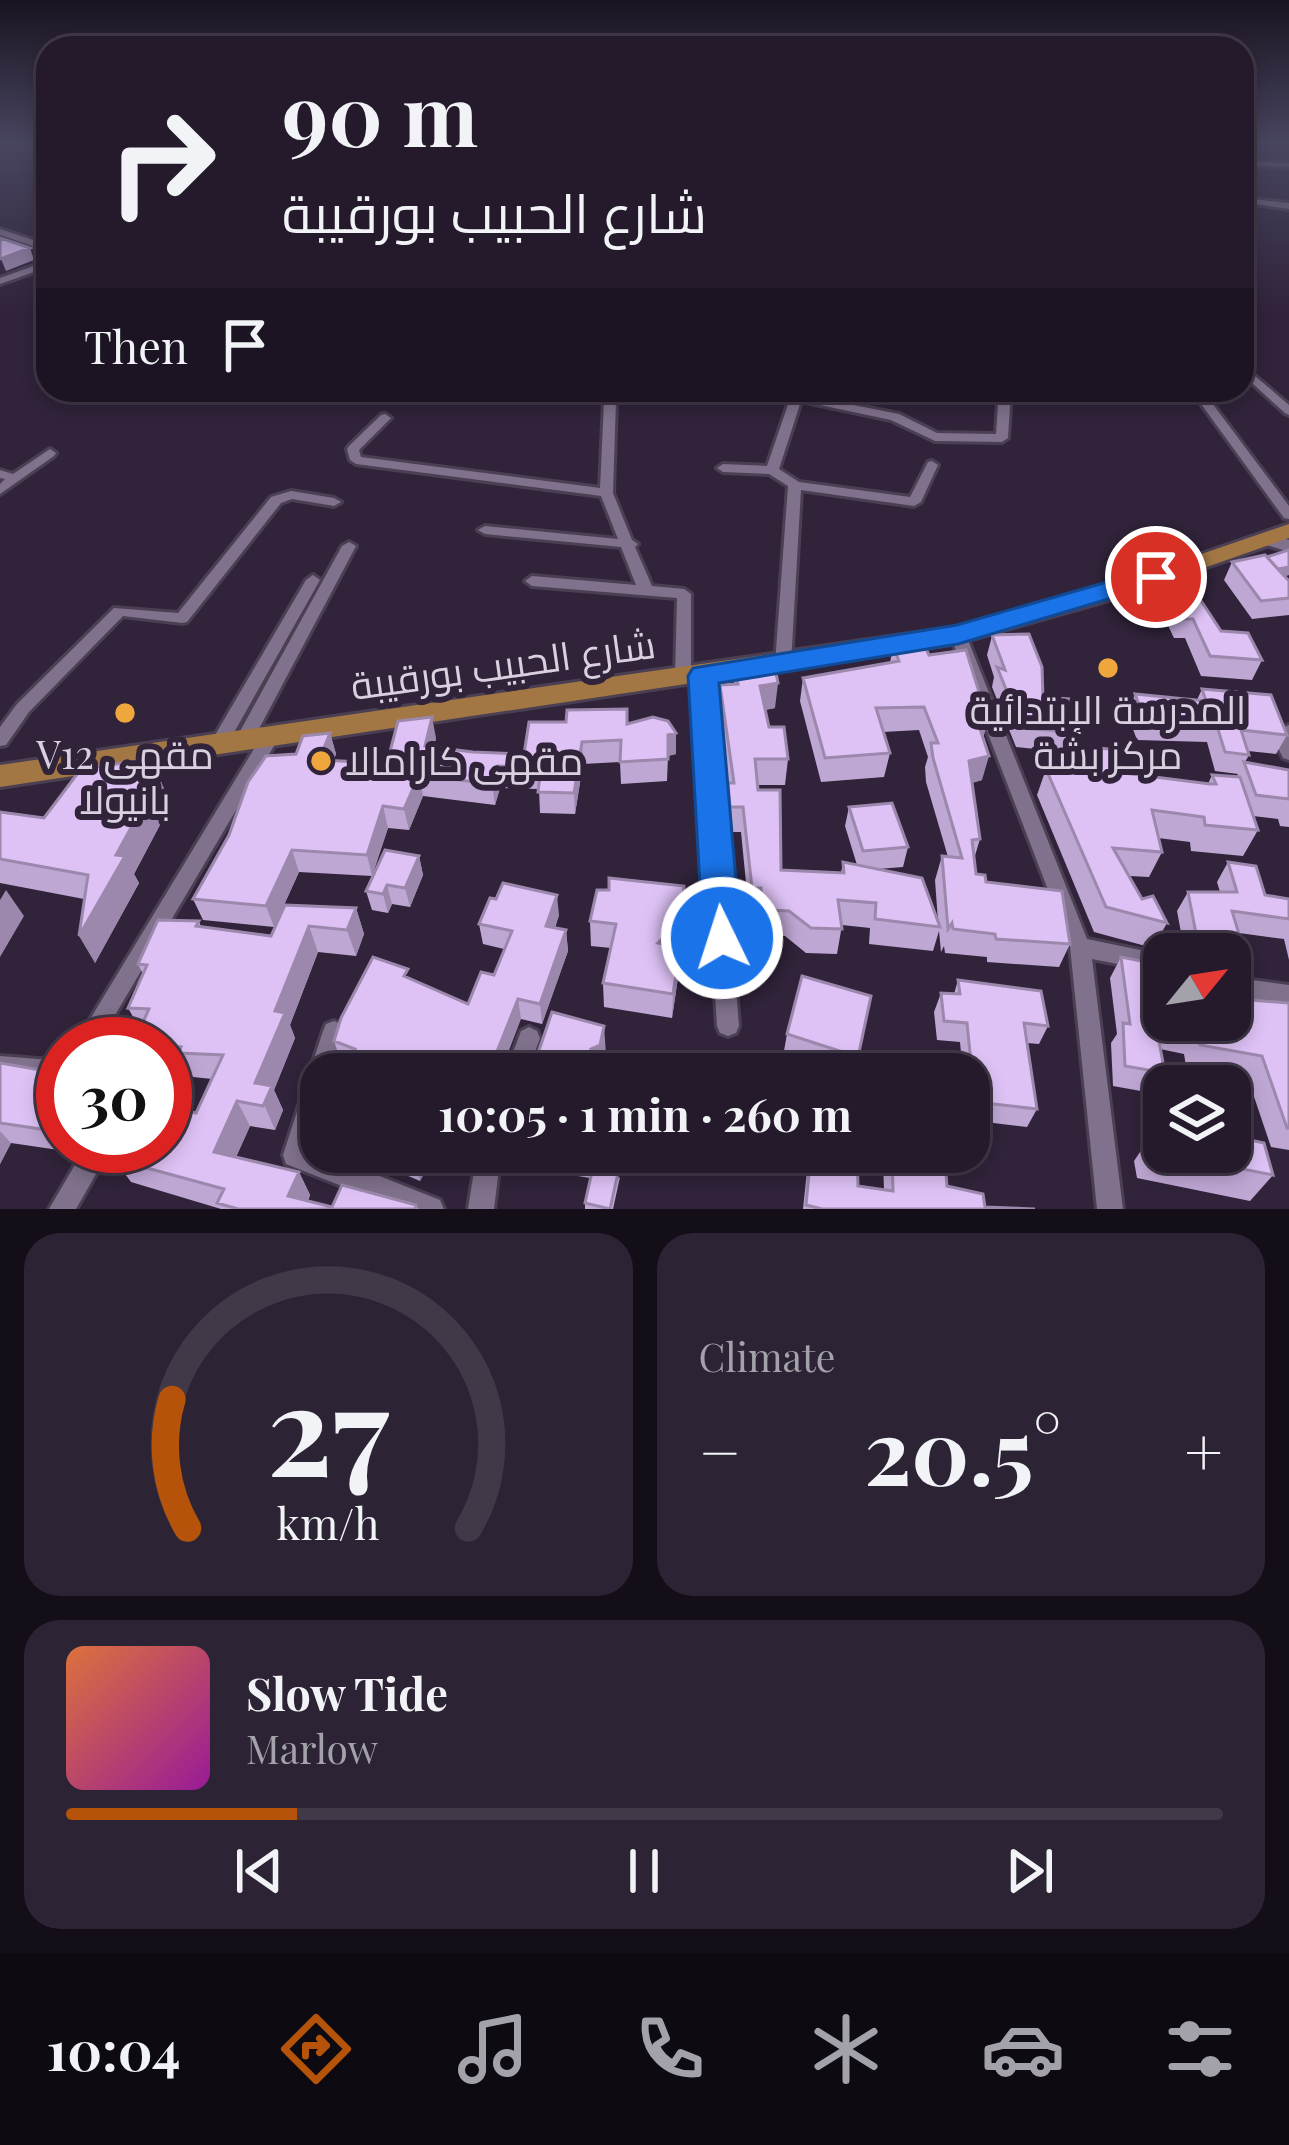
<!DOCTYPE html>
<html lang="en">
<head>
<meta charset="utf-8">
<style>
	:root { --surface:#241a2c; --page:#2c2334; --text:#f1f3f6; --muted:#a3a1a9; --line:#413848; --accent:#b45309 }
	body { margin:0; font-family:"Playfair Display",Cairo,serif; background:var(--page); color:var(--text); height:100vh; display:flex; flex-direction:column; font-size:45px; white-space:nowrap }
	* { box-sizing:border-box; margin:0 }
	p { font-size:39px; color:var(--muted) }
	.icon { flex:none; width:66px; height:66px; fill:none; stroke:currentColor; stroke-width:2; stroke-linecap:round; stroke-linejoin:round }
	.map { position:relative; height:1209px; overflow:hidden }
	.details { display:flex; flex-direction:column; gap:24px; padding:24px; background:#140e18; flex:1 }
	.details>* { flex:none }
	.guide { position:absolute; left:36px; top:36px; width:1218px; height:366px; border-radius:36px; box-shadow:0 6px 18px #0003,0 0 0 3px var(--line); background:#241a2c; color:var(--text); overflow:hidden }
	.needle { width:78px; rotate:60deg }
	.buttons { position:absolute; left:1143px; top:933px; display:grid; gap:24px }
	.buttons a { display:grid; place-items:center; width:108px; height:108px; border-radius:24px; background:var(--surface); box-shadow:0 6px 18px #0003,0 0 0 3px var(--line); font-size:60px }
	.speed { position:absolute; left:36px; top:1017px; display:flex; gap:24px; font-size:60px; font-weight:700; text-align:center }
	.speed>* { display:grid; place-content:center; width:156px; height:156px; border-radius:50%; background:var(--surface); box-shadow:0 6px 18px #0003,0 0 0 3px var(--line); line-height:1 }
	.speed .limit { border:18px solid #d22; background:#fff; color:#111 }
	.pin { position:absolute; display:grid; place-items:center; width:102px; height:102px; color:#fff; margin:-51px; border:6px solid #fff; border-radius:50%; box-shadow:0 3px 12px #0007 }
	.me { position:absolute; width:132px; margin:-66px; rotate:356deg; stroke-linejoin:round; filter:drop-shadow(0 0 9px #0008) }
	.turn { display:flex; align-items:center; gap:42px; height:252px; padding:0 48px; font-size:54px }
	.turn .icon { width:156px; height:156px; stroke-width:2.5 }
	.turn b { display:block; font-size:84px; line-height:102px }
	.then { display:flex; align-items:center; height:114px; padding:0 48px; background:#0003; gap:24px; font-size:45px }
	.big { font-size:90px; font-weight:700; line-height:1.1 }
	.details .widget { flex:1; display:flex; flex-direction:column; justify-content:center; gap:18px; min-width:0; padding:0 42px; border-radius:36px; background:var(--page) }
	.details .dial { align-items:center; gap:0 }
	.dial svg { height:312px; overflow:visible; fill:none; stroke:var(--line); stroke-width:7; stroke-linecap:round; text-anchor:middle }
	.dial text { fill:var(--text); stroke:none }
	.song { display:flex; align-items:center; gap:36px }
	.cover { width:144px; height:144px; border-radius:18px; background:linear-gradient(135deg,hsl(20 70% 55%),hsl(300 70% 35%)) }
	.played { height:12px; border-radius:6px; background:linear-gradient(90deg,var(--accent) 20%,var(--line) 20%) }
	.keys { display:flex; justify-content:space-around; direction:ltr }
	.heat { display:flex; justify-content:space-between; align-items:center; font-size:66px; direction:ltr }
	.details .tiles { flex:1; display:grid; gap:24px; grid-template-columns:1fr 1fr }
	.widget:last-child { grid-column:span 2 }
	.trip { position:absolute; left:300px; top:1053px; width:690px; height:120px; border-radius:36px; background:var(--surface); box-shadow:0 6px 18px #0003,0 0 0 3px var(--line); font-weight:700; line-height:120px; text-align:center }
	.tab-bar { display:flex; height:192px; justify-content:space-around; align-items:center; background:#0e0a12; color:var(--muted) }
	.tab-bar .icon { width:84px; height:84px }
	.tab-bar .on { color:var(--accent) }
	.tab-bar b { font-size:54px; color:var(--text) }
	.map>svg:first-child { display:block }
	.lines { fill:none; stroke-linecap:round; stroke-linejoin:round }
	.street-casing { stroke:#4a3f53; stroke-width:6 }
	.secondary-casing { stroke:#4a3f53; stroke-width:6 }
	.primary-casing { stroke:#4a3f53; stroke-width:6 }
	.street { fill:#80718c; fill-rule:evenodd }
	.secondary { fill:#80718c; fill-rule:evenodd }
	.primary { fill:#a27744; fill-rule:evenodd }
	.wall { fill:#bfa7d4 }
	.shaded-wall { fill:#9b88ac }
	.building { fill:#dec2f6; stroke:#9b88ac; stroke-width:3 }
	.route { fill:#1a73e8; stroke:#114b97; stroke-width:3 }
	.poi-dot { fill:#efa73d; stroke:#30233a; stroke-width:4.5 }
	.labels { text-anchor:middle; stroke-width:12; stroke-linejoin:round; paint-order:stroke }
	.street-label { font-size:39px; fill:#d9d1e0; stroke:#30233a }
	.poi-label { font-size:39px; fill:#d9d1e0; stroke:#30233a }
</style>
</head>
<body>
<div class="map">
<svg width="1289" height="1209" viewBox="0 0 1289 1209">
	<rect width="100%" height="100%" fill="#30233a"/>
	<g class="lines">
		<g class="street-casing">
			<path id="street" d="M1242,161l47,2v4l-47,-2z
				M1242,198l47,5v6l-47,-7z
				M0,229l48,16v6l-48,-16z
				M48,261v6l-48,17v-6z
				M1242,365l47,40v10l-4,-2 -43,-39z
				M580,390h16l20,10 -3,93 19,47 6,4 -3,3 17,39 32,3 7,5v84l-2,4h-12l-2,-4 2,-80 -145,-12 -7,-5 7,-5 104,9 -15,-38 -136,-13 -7,-4 7,-4 133,13 -17,-43 -245,-32 -6,-4 -3,-11 2,-3 32,-31 4,-1 6,4 -32,32 2,7 239,31 4,-86z
				M793,390h12l-2,5 96,19 38,19 59,1 3,-44h12l-3,48 -6,4 -67,-1 -44,-21 -90,-19 -22,68 20,13 111,15 18,-35 4,-1 6,4 -17,37 -7,4 -113,-16 -10,174 -8,5 -8,-5 13,-178 -19,-12 -46,-2 -6,-4 6,-4 44,2z
				M1205,398l4,1 80,107v13l-5,-1 -85,-117z
				M50,449l6,4 -2,3 -54,38v-10l5,-5 -5,-1v-8l13,4z
				M291,491l43,7 7,4 -7,4 -42,-7 -11,4 -94,119 -5,1 -59,-7 -94,96 -23,33 -6,1v-19l17,-23 97,-96 64,5 93,-116z
				M349,542l7,4 -105,198 -3,5 -6,1 -6,-1 -3,-5 109,-198z
				M313,575l7,5 -97,172 -6,1 -6,-1 -3,-5 3,-5 95,-162z
				M958,630l8,5 121,304 77,16v18l-72,-14 31,250h-26l-27,-262 -120,-312z
				M703,670l6,2 2,4 28,350 -3,7 -8,3 -8,-3 -3,-7 -22,-350 2,-4z
				M1289,725v35l-6,-2 -11,-23 3,-4z
				M269,733l6,1 3,5 -180,305h-23l188,-310z
				M1230,977l59,8v20l-59,-8z
				M334,1021l8,3 3,7 -13,43h-11v36l-12,38 131,52 4,9h-44l-114,-45 -3,-9 40,-124 3,-7z
				M529,1027l8,4 3,7 -13,36h-22l16,-43z
				M0,1056l63,5v22l-63,-5z
				M86,1146h26l-36,63h-27z
				M477,1152h24l-7,57h-26z"/>
		</g>
		<g class="secondary-casing">
			<path id="secondary" d="M1267,533l22,7v12l-29,-9 -3,-4z"/>
		</g>
		<g class="primary-casing">
			<path id="primary" d="M1289,524v14l-156,55 -175,50 -958,144v-22l958,-138 159,-44z"/>
		</g>
		<use href="#street" class="street"/>
		<use href="#secondary" class="secondary"/>
		<use href="#primary" class="primary"/>
	</g>
	<path class="wall" d="M1232,562l57,13 -5,1 5,5v34l-37,4 -28,-39z
		M1165,586l56,45 41,29 -10,20 -51,-4 -16,-38h-11l-16,-33z
		M992,636l80,96 -7,20 -49,-5 -24,-60 2,-10 -7,-22z
		M893,646l36,9 59,66 -5,16 -1,43 -10,3 8,56 -6,20 2,15 94,70 -11,23 -72,-5v-5l-42,-4 -1,-7 -3,6 -2,-21 -6,20 -64,-7 1,-16 -28,-3 -5,29 -31,-1 -21,-17 -18,-1v-7h-9v-15h-9l-8,-81h-13l-2,-24 2,-25 -10,-73 2,-25 14,-1 1,-15 40,39 -10,2 4,17 19,32 -3,26h-28l24,85 60,3 2,-11 14,3 -12,-39 4,-19 59,40 -5,20 -25,2 60,52 -3,-41 7,-24 6,1 -22,-75 -1,-15 3,-10 -9,-27 -36,2 7,21 -6,24 -63,5 -21,-81 3,-23 87,-15z
		M1202,689l85,46 -11,19 -28,-3 1,4 -4,7 44,8v57l-9,-1 -2,-7 -25,-3 5,14 -15,26 -52,-5 -1,-9 -32,-4 4,14 -13,25 -20,-1 13,23 25,24 -14,25 -59,-16 -57,-137 9,-26 36,1 9,-23 32,26 85,11 4,-9 24,2 2,-3 -23,-3 -8,-29 -70,-2 -10,-27 8,-19 62,6z
		M627,724l49,9v21l-8,2 -1,25 -46,3 -1,-22 -37,2 -8,50 -35,-1 -1,-24 -39,-1 -5,17 -72,-9 -14,34 -21,-2 -16,48 -73,-4 -25,55 -71,-7 -10,-21 103,-145 34,-21 6,21 -3,7 54,2 49,-25 -2,9 39,5 51,2z
		M171,804l-37,70 5,9 -44,80 -11,-64 -84,-16v-71l44,6z
		M419,856l4,19 -13,32 -18,-3 -4,9 -16,-3 -6,-19z
		M1228,862l37,33 24,4v61l-5,-21 -45,-6 6,21 -12,19h-3v-19h-45l-8,-43 11,-19h32l-3,-10z
		M597,890l83,54 -2,2 1,25 -7,47 -68,-11 -1,-24 8,-35 -20,-2 -1,-25z
		M496,899l63,16 -4,13 11,2 2,21 -26,73 -21,-5 -174,44 -6,-2 -7,-20 77,-62 57,25 26,-29 10,-26 -21,-5 -4,-20z
		M356,908l8,26 -8,22 -38,-4 -28,73 5,13 -21,52 9,20 -8,20 -25,-4 -14,31 63,15 11,23 -2,6 24,6 84,-2 2,4h-197l-90,-27 -17,-23 58,-44 24,-2 16,-34 -19,-2 -4,-5 -24,-2v-26h-22l-6,-9 3,-6 -12,-21 15,-34 -5,-10 61,-43 2,6 70,9z
		M1155,953l9,67h66l8,-21 51,4v147l-18,-3 -24,-71 -61,-10 -2,-12 -24,-5 5,24 -13,20 -39,-7 -2,-43 6,-9 -7,-56 11,-21 29,5z
		M958,980l90,46 -9,18 -12,-1 10,66 -10,18 -58,-7v16v-62h-6l-3,-32 -23,-2 -3,-28 7,-19 13,1z
		M787,1034l71,23 -4,17h-35l-37,-12z
		M0,1063l63,17v63l-4,7 -48,-7 -11,21z
		M1167,1072l48,14h-51v66l73,-15 36,38 -23,26 -113,-23 -3,-17 18,-27 3,1 -6,-36z
		M364,1152h71l-15,29 -54,-23z
		M525,1152h70l-5,26 -62,-10z
		M809,1152h48l1,34 26,3 -1,-28 3,-9h58l3,34 38,21 50,2h-232z
		M620,1177l-7,32h-28v-6z"/>
	<path class="shaded-wall" d="M30,248l4,12 -28,11 -5,-12z
		M1289,567v8l-17,4 5,-9z
		M778,683l-3,25 -18,3 3,-25z
		M432,717l4,21 -7,30 -4,-22z
		M988,721l-7,24 -3,-22z
		M330,733l6,21 -10,28 -7,-22z
		M676,733v21l-9,2 1,-21z
		M582,742l1,22 -8,50 -1,-21z
		M989,756l-7,24 -19,5 6,-24z
		M498,766l2,22 -5,17 -3,-21z
		M419,775l4,21 -14,34 -5,-21z
		M159,777l12,27 -37,70 5,9 -44,80 -16,-27 37,-81z
		M383,806l5,22 -16,48 -5,-21z
		M292,850l7,22 -25,55 -8,-21z
		M419,856l4,19 -13,32 -5,-19z
		M387,885l5,19 -4,9 -5,-19z
		M684,886l-4,58 -23,24 1,-25z
		M6,890l18,26 -24,41v-57z
		M557,895l2,20 -11,31 -2,-20z
		M356,908l8,26 -8,22 -9,-26z
		M309,926l9,26 -28,73 5,13 -21,52 9,20 -8,20 -20,-47 20,-72z
		M566,930l2,21 -26,73 -2,-20z
		M680,947l-1,24 -7,47 1,-24z
		M518,999l3,20 -21,55h-12z
		M604,1026l2,28 -4,19 -23,1z
		M58,1073l5,7v63l-4,7 -18,-21z
		M237,1101l13,25 -22,49 -14,-23z
		M0,1131l11,12 -11,21z
		M420,1152h15l-15,29 -6,-18z
		M588,1152h7l-5,26z
		M299,1172l11,23 -6,14 -16,-13z"/>
	<path class="building" d="M0,238l30,10 -30,11z
		M1289,550v17l-11,2 -11,-12z
		M1265,555l24,26v17l-28,3 -29,-39z
		M1190,584l31,47 27,2 14,27 -52,-4 -17,-37h-11l-17,-33z
		M1029,634l13,33 1,30 26,2 3,33 -50,-4 -25,-61 8,3 -13,-35z
		M908,643l4,6 13,-2 4,8 37,-5 22,71 -10,2 11,33 -20,5 11,78 -8,1 4,34 9,1 1,7 76,9 8,53 -74,-5 -1,-5 -42,-5 -1,-6 -4,6 -6,-73 20,2 -29,-100 -2,-15h7l-14,-36 -48,1 14,45 -65,5 -22,-80 96,-17 -6,-15z
		M775,668l3,15 -18,3 9,41h15l4,32h-33l3,31h22l1,80 63,3 -1,-11 79,16 18,49 -65,-8 1,-16 -38,-3 4,29 -31,-1 -22,-17 -19,-1v-7h-9v-15h-9l-9,-81h-13l-2,-24h6l-14,-98 18,-1 -3,-15z
		M1202,689l69,6 16,40 -46,-5 8,25 -24,-3 -9,-29 -71,-2 -10,-27 71,7z
		M627,709v15l26,-7 15,4 8,12 -8,2v24l-48,3 1,-22 -39,2 -8,51 -36,-1 3,-25 -43,-1 -6,18 -73,-9 -15,34 -21,-3 -16,49 -75,-5 -26,56 -73,-7 36,-64 19,-53 18,-26 30,-2 7,-18 27,-3 -11,27 68,3 11,-42 34,-4 -7,29 48,6 51,2 5,-32h37l1,-12z
		M1091,747l26,3 6,23 87,11h6l-4,-9 28,2 18,53 -53,-5 -1,-8 -52,-7 10,42 -49,-4 29,51 11,-3 14,27 -61,-16 -60,-138 44,1 -2,-7h7z
		M143,760l16,17 -43,78 9,1 -46,80 9,-61 -88,-16v-47l44,6 37,-49z
		M1244,762l45,8v29l-33,-4z
		M892,803l16,44 -45,4 -14,-44z
		M385,850l34,6 -14,32 -18,-3 -4,9 -17,-3z
		M1228,862l28,4 9,29 24,4v20l-57,-8 13,43 -46,-5 -11,-57h49z
		M609,878l75,8 -3,33 -23,24 22,4 -7,47 -70,-11 13,-59 -26,-3 7,-31h12z
		M503,883l54,12 -11,31 20,4 -26,74 -22,-5 -30,75h-147l14,-25 -21,-8 7,-23 32,-61 35,12 -4,7 64,28 13,-32 13,3 18,-44 -33,-7 11,-26 6,1z
		M285,905l71,3 -9,22 -38,-4 -34,85 10,2 -30,70 17,3 -9,20 -26,-5 -23,51 85,20 -11,24 44,11 10,-22 74,20 -1,4h-177l-21,-6 7,-14 -110,-30 8,-13h43v-33l7,2 4,-7 20,5 27,-58 -44,-2 2,-6 -16,-1v-2h-14l3,-8 -17,-1 12,-26 -21,-1 19,-43 -9,-1 20,-44 41,1 -3,5 75,10z
		M1155,953l12,1h-3v66h49l1,2v-2h16v-33l6,1 2,11 51,4v125h-2l-25,-72 -62,-11 -3,-11 -41,-8 9,47 -40,-7 -2,-43 7,1 -9,-67 36,7z
		M802,976l69,20 -13,61 -71,-23z
		M958,980l83,11 7,35 -24,-3 13,86 -62,-7 -8,-79 -23,-2 -3,-28 19,1z
		M552,1012l52,14 -4,19 -9,4 8,15 -20,10h-48z
		M0,1063l58,10 2,22 -19,34 -41,-6z
		M1167,1072l48,9v5h-46z
		M1230,1106l7,31 27,6 9,32 -118,-23 -3,-18 12,2v16h66z
		M388,1152h32l-6,11z
		M811,1152h46l1,34 35,5 -1,-39h52l3,34 36,8 2,13 50,2h-213l-16,-4z
		M594,1163l25,5 -9,41 -25,-6z"/>
	<linearGradient id="sky" x2="0" y2="1"><stop stop-color="#1a1320"/><stop offset="0.46" stop-color="#484560"/><stop offset="1" stop-color="#484560" stop-opacity="0"/></linearGradient>
	<rect width="1289" height="312" fill="url(#sky)"/>
	<path class="route" d="M1156,568l13,9 -4,5 -207,62 -239,39 22,255 -6,12 -13,5 -13,-5 -6,-12 -15,-262 5,-8 264,-43z"/>
	<g class="poi-dot">
		<circle cx="1108" cy="668" r="12"/>
		<circle cx="125" cy="713" r="12"/>
		<circle cx="321" cy="761" r="12"/>
	</g>
	<g class="labels">
		<g class="street-label">
			<text transform="translate(503 665) rotate(-8)" y="14">شارع الحبيب بورقيبة</text>
		</g>
		<g class="poi-label">
			<text x="1108" y="724">المدرسة الإبتدائية<tspan x="1108" dy="45">مركز بشة</tspan></text>
			<text x="125" y="769">V12 مقهى<tspan x="125" dy="45">بانيولا</tspan></text>
			<text x="345" y="775" text-anchor="start">مقهى كارامالا</text>
		</g>
	</g>
</svg>
<div class="buttons">
<a><svg class="needle" viewBox="-14 -14 28 28"><path d="M0-13l5 13h-10z" fill="#e53935"/><path d="M0 13l5-13h-10z" fill="#a3a1a9"/></svg></a>
<a><svg class="icon" aria-label="layers" viewBox="0 0 24 24"><path d="M12 4l9 5-9 5-9-5zM3 14l9 5 9-5"/></svg></a>
</div>
<div class="speed"><div class="limit">30</div></div>
<div class="pin" style="left:1156px;top:577px;background:#d93025"><svg class="icon" aria-label="arrive" viewBox="0 0 24 24"><path d="M6 21V4h12l-3 4 3 4H6"/></svg></div>
<svg class="me" style="left:722px;top:938px" viewBox="-20 -20 40 40"><circle r="17" fill="#1a73e8" stroke="#fff" stroke-width="3"/><path d="M0-11L8 9 0 5-8 9z" fill="#fff"/></svg>
<div class="trip">10:05 · 1 min · 260 m</div>
<div class="guide">
<div class="turn"><svg class="icon" aria-label="right" viewBox="0 0 24 24"><path d="M7 20v-9h11M14 6l5 5-5 5"/></svg><div><b>90 m</b>شارع الحبيب بورقيبة</div></div>
<div class="then">Then<svg class="icon" aria-label="arrive" viewBox="0 0 24 24"><path d="M6 21V4h12l-3 4 3 4H6"/></svg></div>
</div>
</div>
<section class="details">
<div class="tiles">
<div class="widget dial"><svg viewBox="0 0 100 80">
<path d="M14 69A42 42 0 1 1 86 69"/>
<path d="M14 69A42 42 0 0 1 10 36" stroke="#b45309"/>
<text x="50" y="56" font-size="32" font-weight="700">27</text>
<text x="50" y="72" font-size="11">km/h</text>
</svg></div>
<div class="widget"><p>Climate</p>
<div class="heat"><a>−</a><b class="big">20.5°</b><a>+</a></div>
</div>
<div class="widget">
<div class="song"><i class="cover"></i><div><b>Slow Tide</b><p>Marlow</p></div></div>
<div class="played"></div>
<div class="keys"><svg class="icon" aria-label="previous" viewBox="0 0 24 24"><path d="M18 5L8 12l10 7zM5 5v14"/></svg><svg class="icon" aria-label="pause" viewBox="0 0 24 24"><path d="M8 5v14M16 5v14"/></svg><svg class="icon" aria-label="next" viewBox="0 0 24 24"><path d="M6 5l10 7-10 7zM19 5v14"/></svg></div>
</div>
</div>
</section>
<nav class="tab-bar">
<b>10:04</b>
<svg class="icon on" aria-label="directions" viewBox="0 0 24 24"><path d="M12 3l9 9-9 9-9-9zM9 14v-3h6M13 9l2 2-2 2"/></svg>
<svg class="icon" aria-label="music" viewBox="0 0 24 24"><path d="M9 18V5l10-2v13"/><circle cx="6" cy="18" r="3"/><circle cx="16" cy="16" r="3"/></svg>
<svg class="icon" aria-label="phone" viewBox="0 0 24 24"><path d="M5 4h4l2 5-3 2q2 4 5 5l2-3 5 2v4C11 20 4 13 5 4z"/></svg>
<svg class="icon" aria-label="climate" viewBox="0 0 24 24"><path d="M12 3v18M4 7l16 10M4 17L20 7"/></svg>
<svg class="icon" aria-label="car" viewBox="0 0 24 24"><path d="M5 17H2v-5l4-1 3-4h7l3 4 3 1v5h-3M9 17h6M6 11h13"/><circle cx="7" cy="17" r="2"/><circle cx="17" cy="17" r="2"/></svg>
<svg class="icon" aria-label="filters" viewBox="0 0 24 24"><path d="M4 7h16M4 17h16"/><circle cx="9" cy="7" r="2"/><circle cx="15" cy="17" r="2"/></svg>
</nav>
</body>
</html>
